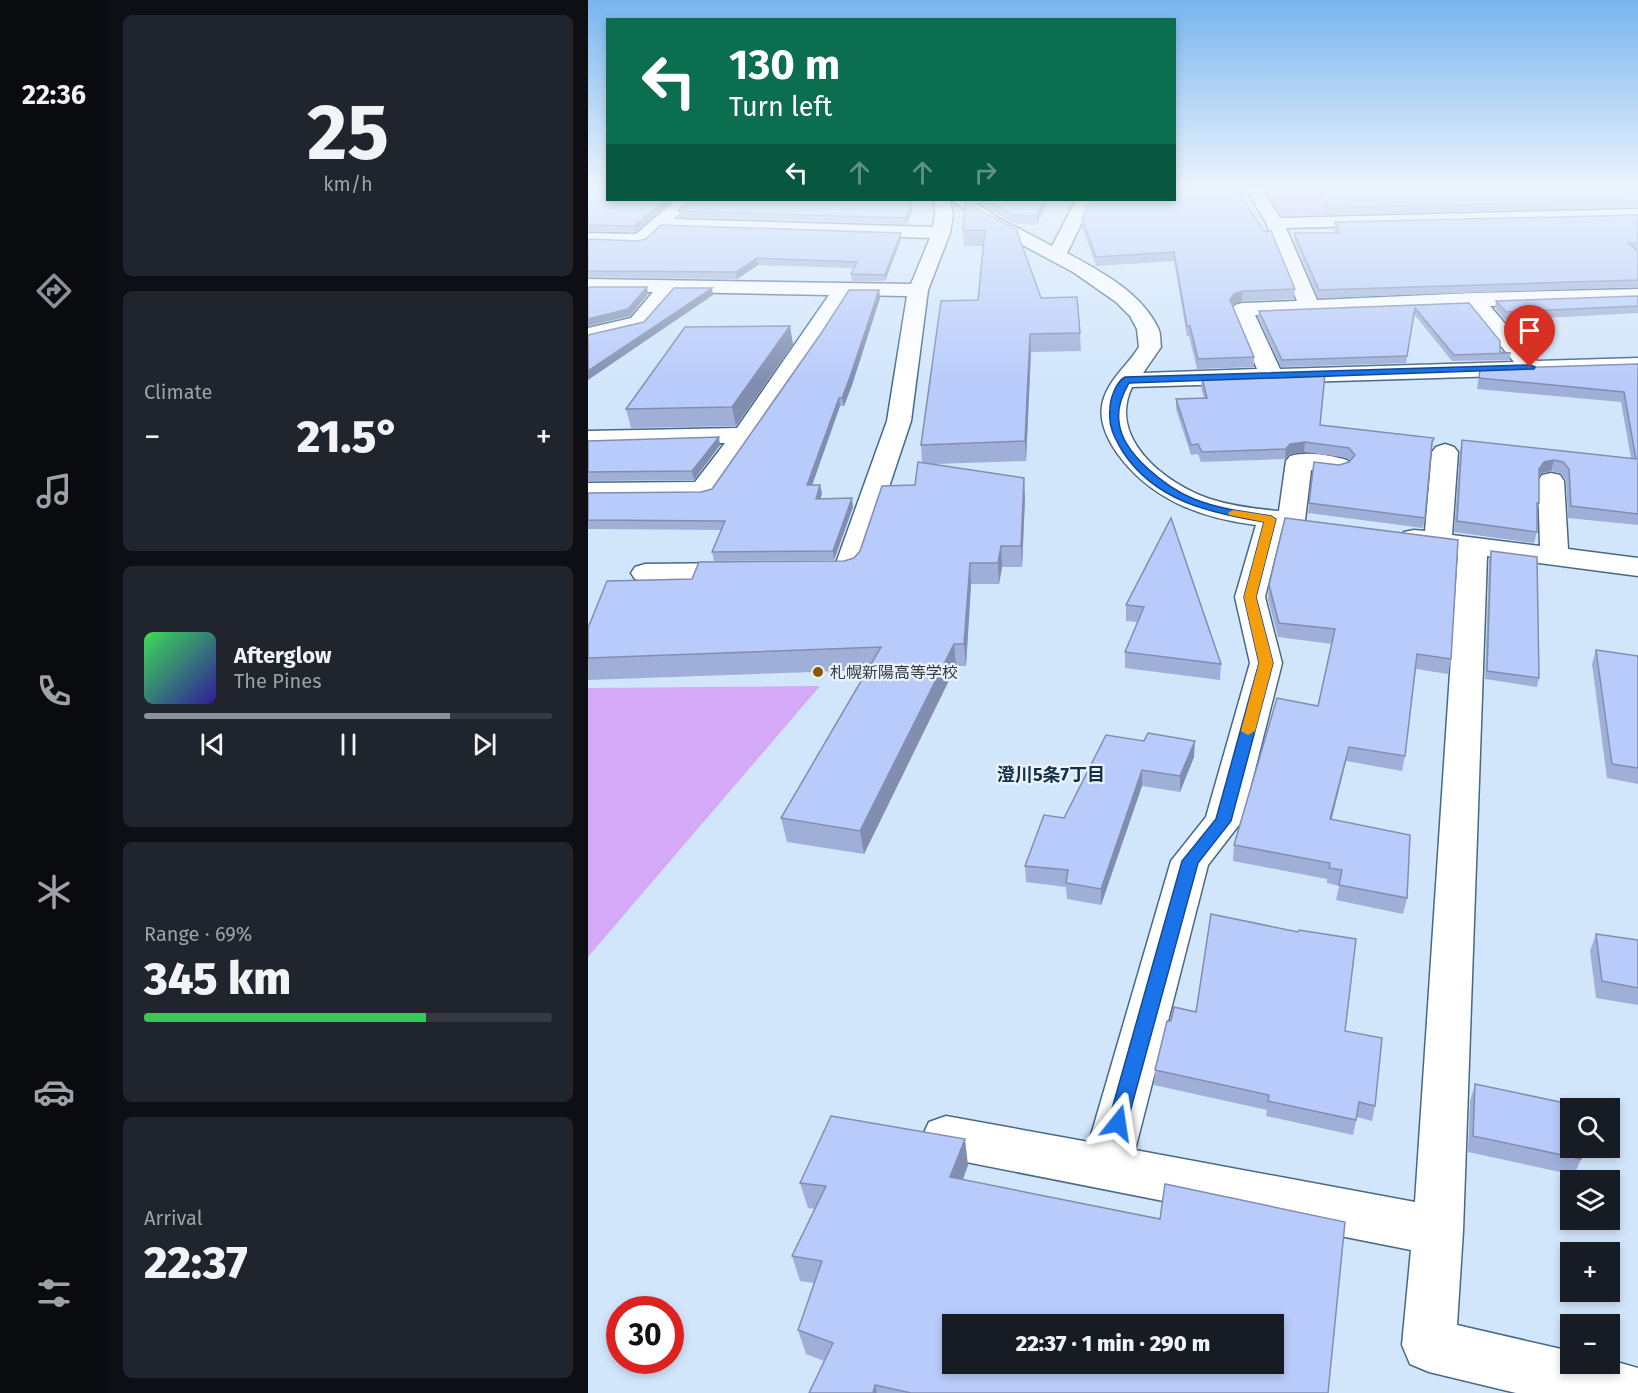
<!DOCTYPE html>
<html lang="en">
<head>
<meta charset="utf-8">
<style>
	:root { --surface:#171b24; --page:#20242c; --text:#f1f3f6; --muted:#9ea1a6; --line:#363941; --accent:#8c9099 }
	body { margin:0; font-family:"Fira Sans","Noto Sans JP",sans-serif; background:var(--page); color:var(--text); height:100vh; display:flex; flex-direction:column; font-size:22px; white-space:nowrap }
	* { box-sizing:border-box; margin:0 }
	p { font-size:20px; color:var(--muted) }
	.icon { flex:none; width:33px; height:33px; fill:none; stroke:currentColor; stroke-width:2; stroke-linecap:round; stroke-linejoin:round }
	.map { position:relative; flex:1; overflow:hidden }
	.panel { display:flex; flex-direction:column; gap:15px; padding:15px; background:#0d0f14; width:480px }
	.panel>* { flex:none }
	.guide { position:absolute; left:18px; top:18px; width:570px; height:183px; border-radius:0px; box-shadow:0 3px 9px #0003; background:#0b6e4f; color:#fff; overflow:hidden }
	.tools { position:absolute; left:972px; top:1098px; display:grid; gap:12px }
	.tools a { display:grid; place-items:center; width:60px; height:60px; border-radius:0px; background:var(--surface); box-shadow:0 3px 9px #0003; font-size:30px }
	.speed { position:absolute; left:18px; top:1296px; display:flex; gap:12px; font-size:30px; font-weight:700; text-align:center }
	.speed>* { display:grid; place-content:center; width:78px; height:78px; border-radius:50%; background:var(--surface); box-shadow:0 3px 9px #0003; line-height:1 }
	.speed .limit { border:9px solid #d22; background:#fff; color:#111 }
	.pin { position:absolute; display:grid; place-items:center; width:51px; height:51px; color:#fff; margin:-62px -26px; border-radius:50% 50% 50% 0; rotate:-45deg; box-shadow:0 0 6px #0007 }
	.pin .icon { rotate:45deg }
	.me { position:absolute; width:66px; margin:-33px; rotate:15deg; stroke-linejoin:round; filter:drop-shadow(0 0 4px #0008) }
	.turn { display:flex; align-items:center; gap:21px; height:126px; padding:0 24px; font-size:27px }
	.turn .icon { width:78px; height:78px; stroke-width:2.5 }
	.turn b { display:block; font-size:42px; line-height:51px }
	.lanes { display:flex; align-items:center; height:57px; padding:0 24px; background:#0003; justify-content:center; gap:30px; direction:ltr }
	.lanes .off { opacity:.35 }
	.big { font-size:45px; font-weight:800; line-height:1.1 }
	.panel .widget { flex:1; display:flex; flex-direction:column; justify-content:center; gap:9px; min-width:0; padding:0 21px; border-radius:9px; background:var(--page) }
	.panel .dial { align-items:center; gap:0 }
	.dial b { font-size:78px; line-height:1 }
	.song { display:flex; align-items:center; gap:18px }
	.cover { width:72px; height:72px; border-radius:9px; background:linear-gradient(135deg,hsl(130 70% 55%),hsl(250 70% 35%)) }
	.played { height:6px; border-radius:3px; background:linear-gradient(90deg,var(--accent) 75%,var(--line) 75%) }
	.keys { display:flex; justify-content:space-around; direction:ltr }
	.heat { display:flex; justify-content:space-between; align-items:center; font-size:33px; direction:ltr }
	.charge { height:9px; border-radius:4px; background:linear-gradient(90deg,#34c759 69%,var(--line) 0) }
	.trip { position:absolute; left:354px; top:1314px; width:342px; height:60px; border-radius:0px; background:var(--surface); box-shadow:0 3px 9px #0003; font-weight:800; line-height:60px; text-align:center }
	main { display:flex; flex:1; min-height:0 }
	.dock { display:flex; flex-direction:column; width:108px; justify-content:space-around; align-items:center; background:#090b0e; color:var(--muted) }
	.dock .icon { width:42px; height:42px }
	.dock .active { color:var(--accent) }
	.dock b { font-size:27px; color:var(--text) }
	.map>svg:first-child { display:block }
	.green { fill:#d4aaf8 }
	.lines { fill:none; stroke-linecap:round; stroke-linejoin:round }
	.minor-casing { stroke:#496885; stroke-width:3 }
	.minor { fill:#fff; fill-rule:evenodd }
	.wall { fill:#9fafd8 }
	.shaded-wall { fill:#828eb0 }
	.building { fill:#b9cbfb; stroke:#828eb0; stroke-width:1.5; fill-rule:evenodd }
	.route { fill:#1a73e8; stroke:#114b97; stroke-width:1.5 }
	.slow { fill:#f59e0b }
	.poi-dot { fill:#8c5706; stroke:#ebf2f9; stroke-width:2 }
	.labels { text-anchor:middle; stroke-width:4.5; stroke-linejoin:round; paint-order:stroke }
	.poi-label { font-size:16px; fill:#2f3d4b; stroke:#ebf2f9; text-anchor:start }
	.neighbourhood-label { font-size:18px; font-weight:bold; fill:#13304a; stroke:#ebf2f9 }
</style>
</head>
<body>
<main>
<nav class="dock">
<b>22:36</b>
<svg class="icon active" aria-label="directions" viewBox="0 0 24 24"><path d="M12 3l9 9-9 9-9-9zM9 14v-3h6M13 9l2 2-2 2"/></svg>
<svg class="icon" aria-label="music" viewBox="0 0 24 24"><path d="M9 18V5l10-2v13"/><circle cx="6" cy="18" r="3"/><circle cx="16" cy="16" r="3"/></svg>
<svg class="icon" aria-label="phone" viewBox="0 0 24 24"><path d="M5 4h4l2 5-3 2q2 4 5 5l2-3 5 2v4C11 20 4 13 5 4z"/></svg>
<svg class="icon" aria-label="climate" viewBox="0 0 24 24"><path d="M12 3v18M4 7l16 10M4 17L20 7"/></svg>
<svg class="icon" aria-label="car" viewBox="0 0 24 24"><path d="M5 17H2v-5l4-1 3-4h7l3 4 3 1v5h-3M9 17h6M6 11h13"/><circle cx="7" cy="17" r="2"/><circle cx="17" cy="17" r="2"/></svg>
<svg class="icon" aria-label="filters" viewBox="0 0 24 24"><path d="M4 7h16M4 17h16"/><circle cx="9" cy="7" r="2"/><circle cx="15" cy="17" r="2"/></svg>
</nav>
<section class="panel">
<div class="widget dial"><b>25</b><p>km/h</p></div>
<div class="widget"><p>Climate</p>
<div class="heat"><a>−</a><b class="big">21.5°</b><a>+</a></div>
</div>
<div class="widget">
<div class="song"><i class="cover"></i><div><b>Afterglow</b><p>The Pines</p></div></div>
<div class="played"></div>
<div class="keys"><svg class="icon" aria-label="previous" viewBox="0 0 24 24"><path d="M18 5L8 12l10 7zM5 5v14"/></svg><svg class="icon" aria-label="pause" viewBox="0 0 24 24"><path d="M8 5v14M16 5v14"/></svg><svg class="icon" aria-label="next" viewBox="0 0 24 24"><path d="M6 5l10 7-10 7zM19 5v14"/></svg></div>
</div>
<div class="widget"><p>Range · 69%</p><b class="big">345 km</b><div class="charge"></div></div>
<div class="widget"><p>Arrival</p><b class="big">22:37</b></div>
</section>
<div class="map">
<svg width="1050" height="1393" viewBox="0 0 1050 1393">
	<rect width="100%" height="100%" fill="#d2e6fb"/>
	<path class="green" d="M674,187h51l16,28 -53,1z
		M232,686l-232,271v-269z"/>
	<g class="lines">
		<g class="minor-casing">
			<path id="minor" d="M657,187h16l19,31 358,-9v10l-352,9 31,72 156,-7 165,-4v12l-148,5 47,55 101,-3v14l-506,15c-25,52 34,97 78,112 22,7 45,10 69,12l7,-50 4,-5c17,-5 40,-1 57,4l4,5 -4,5 -9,3 -27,-3 -6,50 -4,6 -19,2 -17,69 17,66 -40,158 -34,44 -73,285 280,52 43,-650 -54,-8 -4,-6 4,-6 10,-2 11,1 7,-79 4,-5 9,-3 9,3 4,5 -6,83 88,11 -2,-65 4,-6 9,-2 9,2 4,6 4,68 70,9v18l-151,-20 -24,675 -6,94 113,26v13h40v-4l28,8v25h-122l-87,-21 -19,-8 -8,-19 9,-95 -465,-92 -17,-6 -7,-15 7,-15 17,-6 143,26 82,-281 35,-44 44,-154 -15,-66 21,-72c-56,-7 -106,-26 -139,-72 -11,-16 -19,-34 -14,-52 6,-22 25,-36 36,-54l-2,-18 -7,-13 -14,-14 -43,-30 -90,-48 -31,-24h19l29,19 52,27 24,-46h17l-26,53c33,18 74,39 91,75 3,6 2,13 3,19l-18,26 114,-4 -25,-60 3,-4 7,-2 55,-2 -31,-78zM881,307l45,55 -234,7 -25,-54z
				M88,200h17l-19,19 259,8 2,-12 -1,-15h16l3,15 -3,18 -22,57 -17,131 -50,150 -4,6 -42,4 -10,-3 -4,-6 4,-6 31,-3 51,-142 20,-125 -58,-1 -93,140 -44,61 -9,2 -115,1v-16l107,-1 30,-39 -137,2v-14l149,-3 92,-133 -155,-3 -29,35 -57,13v-12l43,-10 22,-26 -65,-1v-12l323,5 19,-46 -268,-9 -16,15 -6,1 -52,-2v-10l48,1z
				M151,563l10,3 4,6 -4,6 -10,3 -94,1 -10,-3 -4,-6 4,-6 10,-3z"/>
		</g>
		<use href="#minor" class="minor"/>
	</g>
	<path class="wall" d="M0,187l20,13h66l-39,32 -47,-1z
		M728,187h322v20l-310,8z
		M377,200l76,98 39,35 1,18 -50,1 -5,109 -93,3 92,34 -3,69h-20l-3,17h-28l-5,82h-10l-92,188 -77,-12 -6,-24 87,-148 -280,10v-52l104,-49 152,-18 10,-3 61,-73 7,-22 -1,-18 57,-145 6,-54h-20l-1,-16z
		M386,200h74l-11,25 -24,-2z
		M324,204v6l-5,14 -228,-7 -1,-6z
		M1050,215v35h-2l2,2v35l-320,11 -24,-58v-7h42l-2,-4 1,-7z
		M494,218l213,71 -1,10 -52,2 -9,3 -1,1 22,52v10l-57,2 -8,-33h-2l-13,-75 -78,5 -14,-39z
		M313,233v6l-16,42h-33l-1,-7 3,-6 -96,-3 -21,14 -149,-2v-38l50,2z
		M291,290l1,8 -28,87 -8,21h-4l-28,79 10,8 -2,6 33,8 -19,53 -120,1 -2,-9 9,-22 -133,-1v-36l113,-1 11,-3z
		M1050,296v17l-133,7 -10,-12 1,-7z
		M881,303l31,49 11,1 -2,7 -57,1 -38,-47 -8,49 -125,4 -23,-50 1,-6z
		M205,344l-57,82 -105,2 -5,-19z
		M1050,364v161l-70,-7 -2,-38 -6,-7 -9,-2 -9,2 -3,3v27l-2,10v19l-3,11 -80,-11 6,-81 2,-11 169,18 -10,-56 -144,-13 3,-20z
		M614,378l118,47 114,13 -2,10 -1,2 -6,68 -2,10 -115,-15 6,-51 25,3 10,-3 1,-1 -2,-3 -44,-6 -14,2 -5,5 -84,3 -3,-8 -7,1 -15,-46v-10l28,-1 -3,-11z
		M0,441l132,4 -26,35 -106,1z
		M583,518l50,146 -1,16 -95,-12v-16l13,-30 -12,-1v-16z
		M903,551l48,127 -2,9 -52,-8 4,-120z
		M681,585l182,74 -3,15 -32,-5 -11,87 -3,15 -56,-10 -15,59 76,78 -4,16 -67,-14 3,-14 -12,-3v-4l-94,-18 1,-16 84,-139 14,-62 -54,-7 -10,-38z
		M1008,650l42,6v128l-31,-6 -15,-114z
		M518,735l88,22 -14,35 -38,-6 -41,119 -34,-6 -1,-12 -40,-5 -1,-16 39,-48z
		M710,932l47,99 30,75 -3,15 -15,-4 -4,18 -87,-19 1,-6 -113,-25 1,-15 16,-49 25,-9z
		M1008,934l42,6v65l-42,-7 -6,-47z
		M887,1084l106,75 -7,16 -106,-23 2,-51z
		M380,1165l-5,15 365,213h-519l15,-32 -18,-7 -8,-24 16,-47 -14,-2 -8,-25 23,-47 -7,-1 -8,-25z"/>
	<path class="shaded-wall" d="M77,200h9l-39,32 -1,-6z
		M456,200h4l-11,25 -1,-9z
		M324,204v6l-5,14 -1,-6z
		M313,233v6l-16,42v-6z
		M169,258l1,7 -21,14 -1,-7z
		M59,287l1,7 -18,22 -42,10v-7z
		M124,288l1,7 -125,85v-9z
		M291,290l1,8 -28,87 -8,21 -2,-8z
		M655,291l-1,10 -9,3 -3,6v-10l4,-6z
		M202,326l3,18 -57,82 -4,-19z
		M442,334l1,18 -5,109 -1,-20z
		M251,398l1,8 -31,88 -2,-9z
		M131,437l1,8 -26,35 -2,-9z
		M717,442l-1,10 -14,2 -5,5 1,-10 4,-5z
		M966,460l-3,11 -9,2 -6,7 3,-11 5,-7z
		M436,478l1,20 -3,69 -1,-21z
		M232,485l2,8 -4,15 -2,-9z
		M264,498l1,9 -19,53 -1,-9z
		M413,546l1,21 -3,17 -1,-21z
		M382,563l1,21 -5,82 -2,-22z
		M366,644l2,22 -92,188 -4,-23z
		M607,741l-1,16 -14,35v-16z
		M761,747l-3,14 -18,73 2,-15z
		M554,770v16l-41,119v-16z
		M377,1139l3,26 -14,38 -4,-26z
		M287,1385l2,8h-4z"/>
	<path class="building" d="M0,187h20v13h57l-31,26 -46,-1z
		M586,187h61l29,44h7l24,58 -52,2 -9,3 -4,6 24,57 -56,2 -8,-33h-3l-13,-74 -78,5 -14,-39 9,-18h83z
		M731,187h319v13l-309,8z
		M101,200h219l4,4 -6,14 -228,-7z
		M377,200h1l15,11 35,18 25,69 36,-1 3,36 -50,1 -5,107 -104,4 20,-144 37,-1 7,-70h-22z
		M400,200h56l-8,16 -23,-1z
		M1050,215v28h-10l10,9v28l-319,10 -25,-57h45l-4,-11z
		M73,225l240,8 -16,42 -34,-1 6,-12 -100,-4 -21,14 -148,-1v-32l50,2 8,-2z
		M0,287h59l-19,22 -40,10z
		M86,288h38l-124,83v-36l56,-13z
		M261,290h30l-29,87 -8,21h-3l-32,87h13l-4,14 36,-1 -19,53 -121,1 13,-31 -137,-1v-27l113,-1 11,-3 110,-157z
		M1050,296v10l-132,6 -10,-11z
		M881,303l31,38v11l11,1 -57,2 -39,-47 -8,48 -125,4 -23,-49z
		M202,326l-58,81 -106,2 59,-82z
		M1050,364v150l-67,-8 -2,-37 -6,-7 -9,-2 -10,2 -5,7v34h-2v29l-80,-11 5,-81 174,19 -12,-67 -145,-14 1,-9z
		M737,374l-5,51 114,13 -2,4 -7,76 -116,-15 5,-41 25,3 10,-3 6,-7 -6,-7 -44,-6 -15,2 -4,5 -84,3 -4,-8 -7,1 -15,-46 31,-1 -5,-20z
		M131,437l-27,34 -104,1v-31z
		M330,462l106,16 -3,68h-20l-3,17h-28l-6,81h-10l-94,187 -79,-13 100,-171 -293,11v-30l19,-47 85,-2 7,-17 145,-1 10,-3 6,-7 22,-65 33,-1z
		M583,518l50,146 -96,-12 19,-45 -18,-2z
		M697,518l173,22 -7,119 -34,-5 -12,102 -56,-9 -19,72 80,16 -3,63 -68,-13 3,-15 -13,-2 1,-5 -96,-18 43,-147 41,8 17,-77 -56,-6 -10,-38z
		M903,551l46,6 2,121 -52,-7z
		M1008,650l42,6v112l-26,-4z
		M560,733l47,8 -15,35 -38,-6 -41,119 -35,-6 2,-13 -43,-4 19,-51 20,3 42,-83 38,6z
		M623,914l87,18 1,-2 57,9 -11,92 37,7 -7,68 -16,-4 -3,18 -88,-19 1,-6 -114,-25 12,-49h4l3,-14 22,5z
		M1008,934l42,6v48l-36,-7z
		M887,1084l104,22v2h-9v40h10l1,11 -108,-23z
		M243,1116l134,23 -15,38 210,42 5,-35 180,38 -17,171h-417l-36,-8 -2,8h-64l24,-50 -35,-13 24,-69 -30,-5 34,-70 -26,-3zM364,1324h322v40h-322z"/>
	<linearGradient id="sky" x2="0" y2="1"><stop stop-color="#79b5ee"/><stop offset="0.49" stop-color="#ebf4fd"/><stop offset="1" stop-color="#ebf4fd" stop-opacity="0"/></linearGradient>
	<rect width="1050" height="382" fill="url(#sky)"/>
	<path class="route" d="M942,365l5,2 -1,2 -405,14c-7,13 -12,24 -10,39 3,32 48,66 75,77 25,10 51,13 77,17l5,3 -20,78 17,66 -42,158 -33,42 -71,260 -2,6 -7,3 -7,-3 -3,-6 74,-262 34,-42 43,-156 -15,-66 20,-75c-54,-9 -109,-21 -141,-70 -9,-15 -15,-26 -13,-43 0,-10 6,-27 15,-32z"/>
	<path class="slow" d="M645,510l38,6 5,3 -20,78 17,66 -18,68 -7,4 -7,-4 18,-68 -15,-66 20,-75 -35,-7 -1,-2z"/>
	<circle class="poi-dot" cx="230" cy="672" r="6"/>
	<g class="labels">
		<g class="poi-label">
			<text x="242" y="678">札幌新陽高等学校</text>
		</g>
		<g class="neighbourhood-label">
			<text x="463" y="781">澄川5条7丁目</text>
		</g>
	</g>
</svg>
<div class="tools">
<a><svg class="icon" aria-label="search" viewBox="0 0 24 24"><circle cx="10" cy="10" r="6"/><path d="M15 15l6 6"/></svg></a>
<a><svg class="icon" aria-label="layers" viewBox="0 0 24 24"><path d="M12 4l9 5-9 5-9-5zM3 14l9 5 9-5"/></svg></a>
<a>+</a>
<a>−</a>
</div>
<div class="speed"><div class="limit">30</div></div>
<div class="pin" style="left:942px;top:367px;background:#d93025"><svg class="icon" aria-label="arrive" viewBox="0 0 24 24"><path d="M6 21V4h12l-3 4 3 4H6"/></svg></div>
<svg class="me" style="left:530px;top:1123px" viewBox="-20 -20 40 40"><path d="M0-17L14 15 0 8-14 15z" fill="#1a73e8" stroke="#fff" stroke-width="4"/></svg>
<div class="trip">22:37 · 1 min · 290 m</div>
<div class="guide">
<div class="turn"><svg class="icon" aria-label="left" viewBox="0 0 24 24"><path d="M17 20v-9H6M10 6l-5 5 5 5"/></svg><div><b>130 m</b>Turn left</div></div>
<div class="lanes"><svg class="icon" aria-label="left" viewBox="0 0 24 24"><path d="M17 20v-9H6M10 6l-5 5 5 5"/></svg><svg class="icon off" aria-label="ahead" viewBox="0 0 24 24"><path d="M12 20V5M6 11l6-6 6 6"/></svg><svg class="icon off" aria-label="ahead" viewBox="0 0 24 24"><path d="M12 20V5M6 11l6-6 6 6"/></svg><svg class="icon off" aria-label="right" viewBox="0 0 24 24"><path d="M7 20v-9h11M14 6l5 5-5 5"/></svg></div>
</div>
</div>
</main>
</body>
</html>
